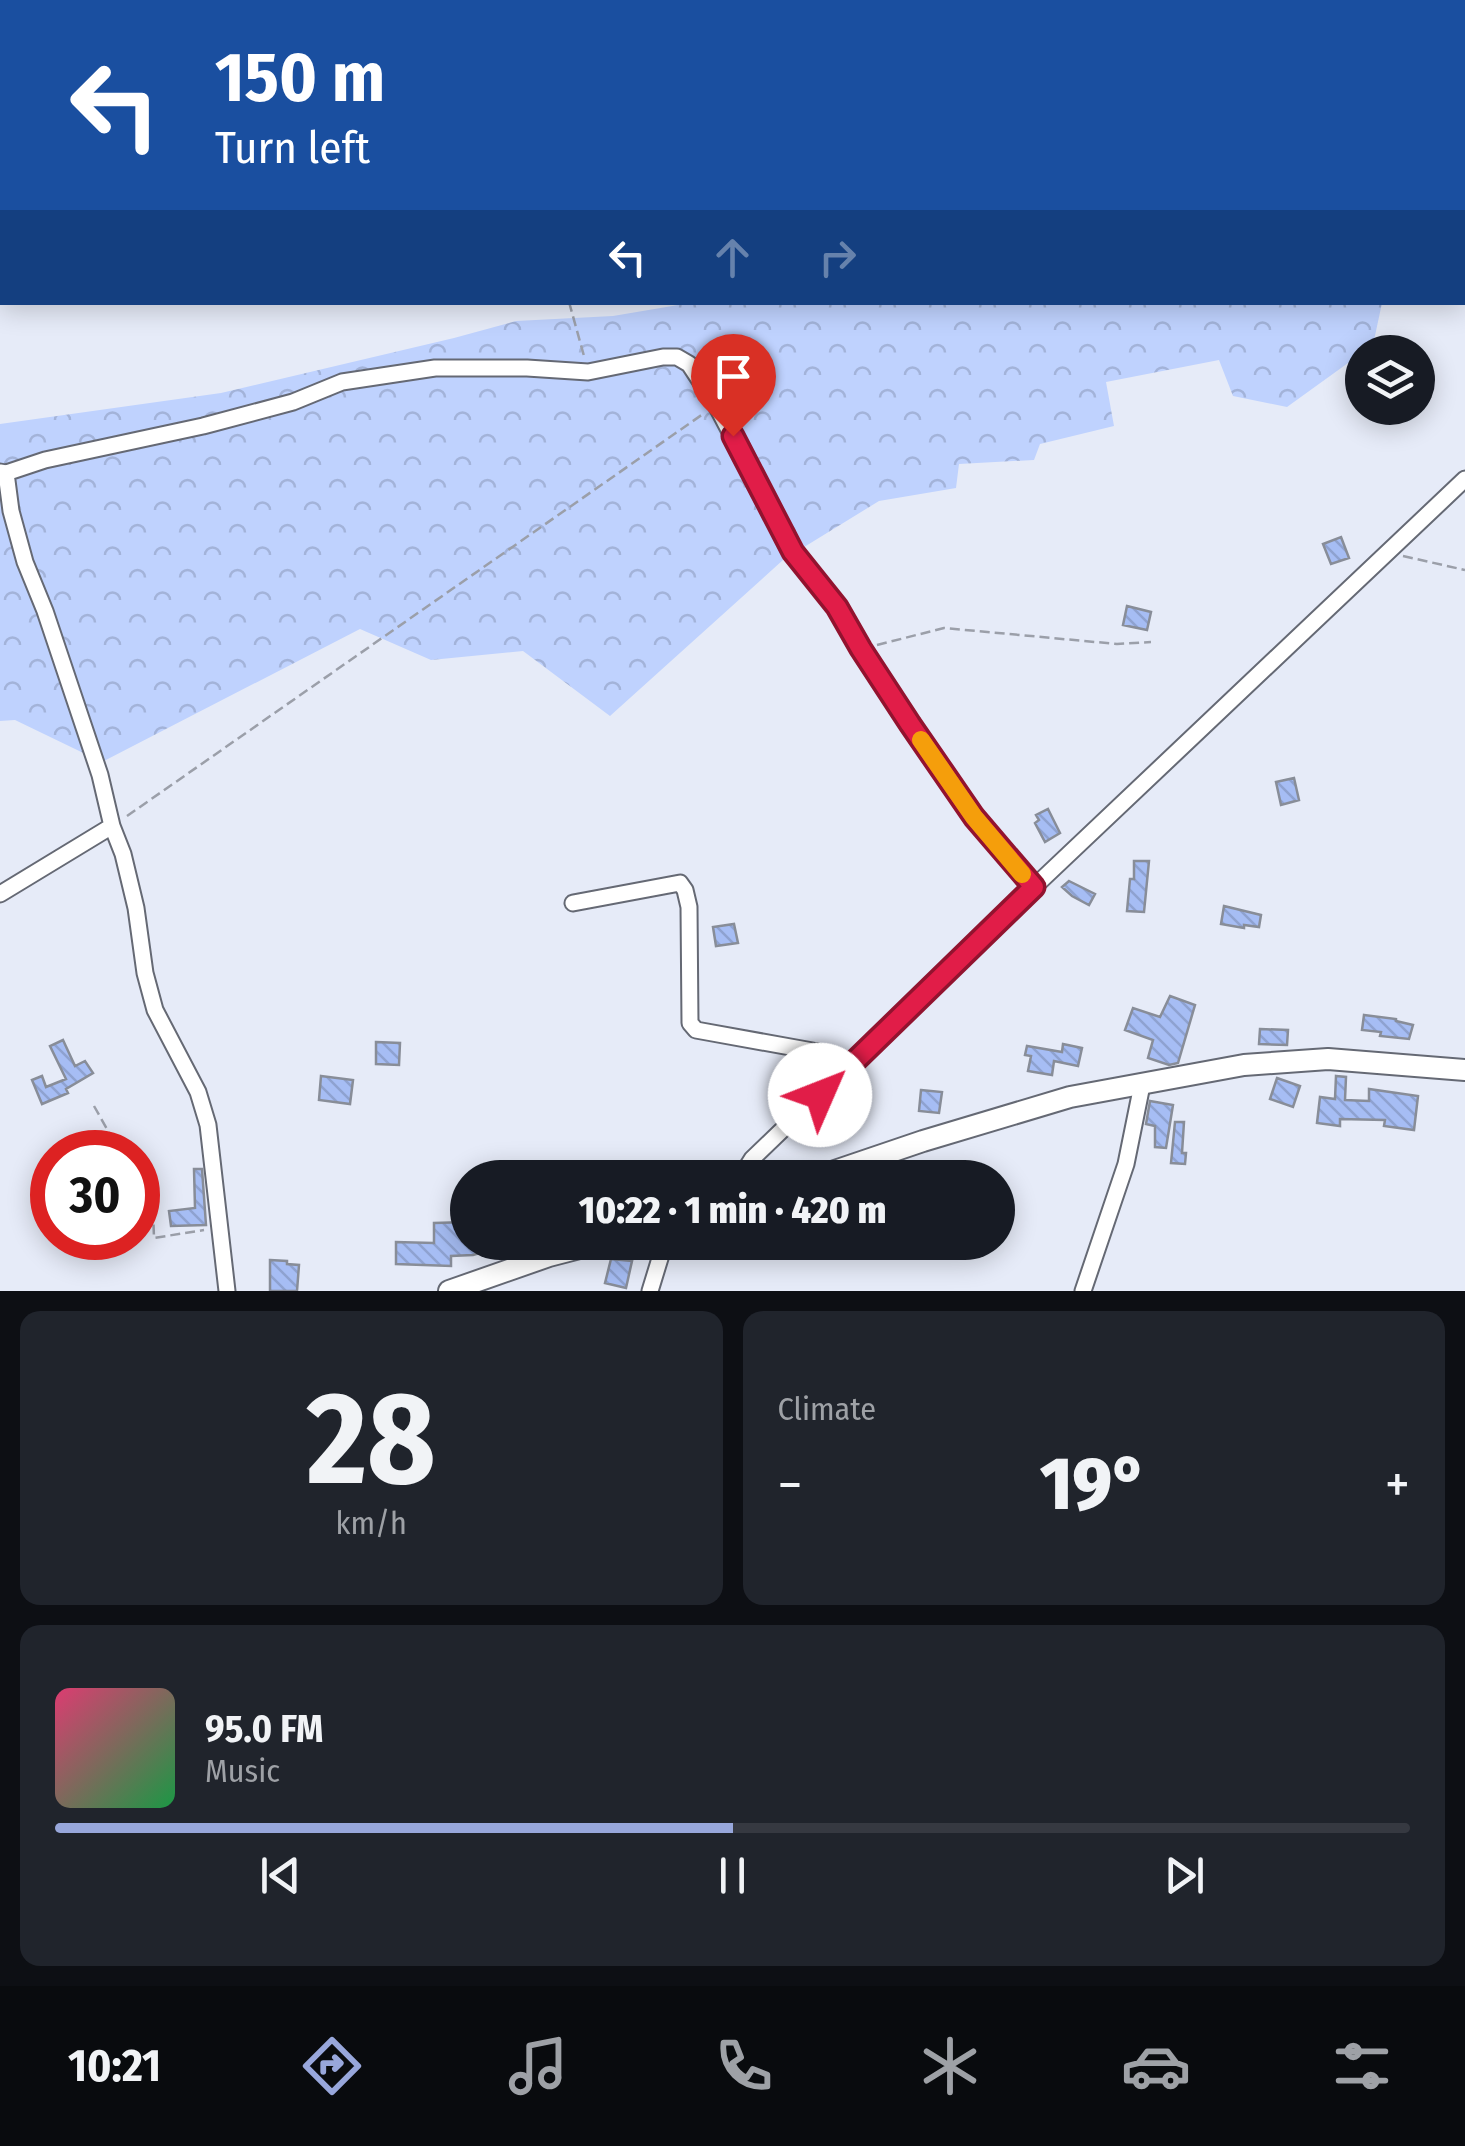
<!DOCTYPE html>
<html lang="en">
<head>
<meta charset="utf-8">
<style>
	:root { --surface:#171b24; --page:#20242c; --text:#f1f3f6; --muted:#9ea1a6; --line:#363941; --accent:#98a7db }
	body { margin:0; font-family:"Fira Sans Condensed",sans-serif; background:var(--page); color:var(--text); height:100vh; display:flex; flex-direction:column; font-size:38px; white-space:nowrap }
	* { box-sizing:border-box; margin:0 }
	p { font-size:32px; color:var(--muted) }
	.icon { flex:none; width:55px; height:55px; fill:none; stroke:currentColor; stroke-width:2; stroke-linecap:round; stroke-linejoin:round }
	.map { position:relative; height:1291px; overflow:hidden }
	.side { display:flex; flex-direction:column; gap:20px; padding:20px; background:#0d0f14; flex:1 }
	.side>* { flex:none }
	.hud { position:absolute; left:0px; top:0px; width:1465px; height:305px; box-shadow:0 5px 25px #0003; background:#1a4fa0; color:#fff; overflow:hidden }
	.buttons { position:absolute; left:1345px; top:335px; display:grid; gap:20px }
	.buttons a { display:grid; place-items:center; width:90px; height:90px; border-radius:50%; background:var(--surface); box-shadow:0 5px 25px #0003; font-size:50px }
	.speed { position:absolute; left:30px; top:1130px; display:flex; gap:20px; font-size:50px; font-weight:700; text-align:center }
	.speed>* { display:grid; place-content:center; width:130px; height:130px; border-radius:50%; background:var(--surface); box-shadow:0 5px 25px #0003; line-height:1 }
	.speed .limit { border:15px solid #d22; background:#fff; color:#111 }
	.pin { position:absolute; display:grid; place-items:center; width:85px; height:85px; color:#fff; margin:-102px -42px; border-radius:50% 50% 50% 0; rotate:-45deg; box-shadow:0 0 10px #0007 }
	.pin .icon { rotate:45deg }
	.me { position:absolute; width:110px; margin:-55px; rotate:46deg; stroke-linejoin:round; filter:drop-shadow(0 0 8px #0008) }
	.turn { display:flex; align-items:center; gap:35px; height:210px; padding:0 50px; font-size:45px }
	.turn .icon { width:130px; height:130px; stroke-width:2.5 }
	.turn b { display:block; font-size:70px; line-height:85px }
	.lanes { display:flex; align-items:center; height:95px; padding:0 50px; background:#0003; justify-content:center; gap:50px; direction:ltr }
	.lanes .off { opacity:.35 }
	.big { font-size:75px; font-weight:800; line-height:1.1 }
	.side .tile { flex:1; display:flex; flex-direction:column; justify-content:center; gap:15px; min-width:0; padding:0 35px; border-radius:20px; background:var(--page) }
	.side .dial { align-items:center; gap:0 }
	.dial b { font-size:130px; line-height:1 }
	.song { display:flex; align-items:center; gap:30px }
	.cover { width:120px; height:120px; border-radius:15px; background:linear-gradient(135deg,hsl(340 70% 55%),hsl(140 70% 35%)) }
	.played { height:10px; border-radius:5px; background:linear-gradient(90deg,var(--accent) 50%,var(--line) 50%) }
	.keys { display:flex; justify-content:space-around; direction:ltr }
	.heat { display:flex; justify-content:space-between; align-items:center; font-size:55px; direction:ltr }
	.side .tiles { flex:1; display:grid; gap:20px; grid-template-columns:1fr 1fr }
	.tile:last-child { grid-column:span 2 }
	.trip { position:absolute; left:450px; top:1160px; width:565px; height:100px; border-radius:50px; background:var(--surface); box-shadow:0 5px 25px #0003; font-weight:800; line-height:100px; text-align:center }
	.menu { display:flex; height:160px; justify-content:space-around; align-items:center; background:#090b0e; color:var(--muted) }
	.menu .icon { width:70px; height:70px }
	.menu .on { color:var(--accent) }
	.menu b { font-size:45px; color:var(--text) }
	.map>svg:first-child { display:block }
	.forest { fill:url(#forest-crowns) }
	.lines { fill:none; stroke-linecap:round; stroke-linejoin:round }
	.river { stroke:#92adf1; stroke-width:25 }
	.building { fill:url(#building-back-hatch); stroke:#888d98; stroke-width:2.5 }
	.minor-casing { stroke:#656974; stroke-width:19 }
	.tertiary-casing { stroke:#656974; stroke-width:24 }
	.path { stroke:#9b9fa9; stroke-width:2.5; stroke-dasharray:10 5; stroke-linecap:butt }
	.minor { stroke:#fff; stroke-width:15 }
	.tertiary { stroke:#fff; stroke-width:20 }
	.route-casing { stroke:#92132f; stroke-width:25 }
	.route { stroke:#e11d48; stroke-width:18 }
	.slow { stroke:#f59e0b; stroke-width:18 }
</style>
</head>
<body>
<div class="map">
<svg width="1465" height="1291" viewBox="0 0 1465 1291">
	<defs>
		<pattern id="forest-crowns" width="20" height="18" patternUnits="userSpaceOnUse" patternTransform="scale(2.5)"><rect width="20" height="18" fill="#bfd2fe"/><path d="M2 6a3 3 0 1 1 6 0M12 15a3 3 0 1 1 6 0" fill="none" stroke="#a3b3d9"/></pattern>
		<pattern id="building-back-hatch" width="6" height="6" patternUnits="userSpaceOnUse" patternTransform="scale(2.5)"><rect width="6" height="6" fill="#a6bdf4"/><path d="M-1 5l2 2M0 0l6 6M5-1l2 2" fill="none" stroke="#8ea2d0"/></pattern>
	</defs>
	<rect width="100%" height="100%" fill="#e6ebf8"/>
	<path class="forest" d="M690,303h692l-9,42 -86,62 -54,-11 -14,-36 -113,22 8,44 -74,18 -6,16 -75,4 -3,24 -77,13 -96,59 -173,156 -87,-65 -92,9 -71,-31 -258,133 -87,-42 -15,1v-297l221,-31 233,-55 62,-17 97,-5z"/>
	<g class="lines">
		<path class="river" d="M246,0l3,2
			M1277,2l12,-2"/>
	</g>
	<path class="building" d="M1341,537l8,21 -18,6 -8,-20z
		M1127,606l24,6 -4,18 -24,-5z
		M1294,778l5,22 -18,5 -5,-23z
		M1048,809l12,24 -15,9 -10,-19 4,-3 -3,-5z
		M1134,861h15l-5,51 -17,-1 3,-32h4z
		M1069,881l26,13 -6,11 -17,-9 -10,-9z
		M1224,906l37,9 -2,12 -15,-2v3l-23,-4z
		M734,924l4,19 -22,3 -3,-19z
		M1170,996l25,9 -17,58 -9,2 -21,-7 5,-18 -28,-10 8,-22 27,9z
		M1364,1015l32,4v2l17,4 -4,14 -29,-3 1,-4 -19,-2z
		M1260,1029l28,1 -1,15 -28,-1z
		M63,1040l12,26 10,-5 8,12 -27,16 2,4 -26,11 -10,-24 10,-4 4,11 20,-8 -16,-33z
		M376,1042l24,1 -1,22 -23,-1z
		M1063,1044l19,4 -4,18 -24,-5 -2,14 -24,-4 3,-15 -6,-1 2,-9 35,6z
		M321,1076l32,4 -3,24 -31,-4z
		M1336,1076l10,1 -1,23 24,1v-12l49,7 -4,34 -30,-4 1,-6 -45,-1v7l-23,-3 3,-26 15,2z
		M1277,1078l23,8 -7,21 -23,-8z
		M921,1090l21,2 -3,21 -20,-2z
		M1150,1101l23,4 -7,43 -11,-1v-21l-9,-2z
		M1175,1122h9l-2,31h4l-1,11 -14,-1z
		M194,1169h8l4,56 -35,1 -2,-15 26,-3z
		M468,1222v20h39l1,3 -35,10 -22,1v10l-55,-2v-22l38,1v-20z
		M611,1259l21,2 -6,27 -21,-5z
		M270,1260l17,1v3l12,1 -2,26h-27z"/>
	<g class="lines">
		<g class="minor-casing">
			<path id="minor" d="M0,472l6,1 39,-13 158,-34 90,-24 49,-20 93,-14h92l61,4 75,-15h14l12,7 27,41 77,147 44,55 24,42 49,75 64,93 60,70
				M6,473l5,38 14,51 20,49 55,164 12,51 11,28 13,54 9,65 10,37 43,82 10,33 19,166
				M0,894l112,-68
				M573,903l107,-20 5,7 4,17 1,116 6,7 122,22 30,16
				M740,1178l12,-19 282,-272 431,-408
				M650,1291l15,-49
				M1083,1291l43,-127 16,-79"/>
		</g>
		<g class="tertiary-casing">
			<path id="tertiary" d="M814,1178l109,-37 147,-44 174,-32 84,-6 137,11
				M449,1291l100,-35 54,-14"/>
		</g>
		<path class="path" d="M569,302l15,54
			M1403,556l62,14
			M877,645l67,-17 173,16 34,-2
			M127,816l576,-402
			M94,1106l26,46
			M138,1171l14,12 2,55 50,-8"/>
		<use href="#minor" class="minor"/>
		<use href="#tertiary" class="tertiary"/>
	</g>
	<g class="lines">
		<g class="route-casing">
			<path id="route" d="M733,436l60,116 44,55 24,42 49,75 64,93 60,70 -214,208"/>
		</g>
		<use href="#route" class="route"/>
		<path class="slow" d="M921,740l53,77 48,57"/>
	</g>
</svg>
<div class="buttons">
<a><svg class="icon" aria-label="layers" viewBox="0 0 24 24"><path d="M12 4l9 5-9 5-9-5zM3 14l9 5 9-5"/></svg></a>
</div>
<div class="speed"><div class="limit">30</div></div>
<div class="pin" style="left:733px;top:436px;background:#d93025"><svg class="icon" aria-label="arrive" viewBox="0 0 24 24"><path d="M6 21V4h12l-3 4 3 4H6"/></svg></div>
<svg class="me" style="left:820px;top:1095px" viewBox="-20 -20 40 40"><circle r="19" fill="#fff"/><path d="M0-13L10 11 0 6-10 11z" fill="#e11d48"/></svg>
<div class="trip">10:22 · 1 min · 420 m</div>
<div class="hud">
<div class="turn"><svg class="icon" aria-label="left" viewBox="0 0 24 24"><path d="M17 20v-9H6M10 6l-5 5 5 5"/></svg><div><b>150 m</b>Turn left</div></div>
<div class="lanes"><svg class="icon" aria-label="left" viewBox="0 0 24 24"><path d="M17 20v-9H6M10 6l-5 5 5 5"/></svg><svg class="icon off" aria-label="ahead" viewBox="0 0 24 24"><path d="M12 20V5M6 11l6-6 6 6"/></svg><svg class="icon off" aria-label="right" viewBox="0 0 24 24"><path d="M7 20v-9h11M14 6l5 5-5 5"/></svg></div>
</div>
</div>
<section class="side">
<div class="tiles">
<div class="tile dial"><b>28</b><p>km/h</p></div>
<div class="tile"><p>Climate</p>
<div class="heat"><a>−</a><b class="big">19°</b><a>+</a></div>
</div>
<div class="tile">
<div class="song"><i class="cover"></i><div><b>95.0 FM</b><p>Music</p></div></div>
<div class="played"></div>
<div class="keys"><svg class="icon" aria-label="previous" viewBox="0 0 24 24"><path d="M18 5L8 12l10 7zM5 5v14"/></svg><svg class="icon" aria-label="pause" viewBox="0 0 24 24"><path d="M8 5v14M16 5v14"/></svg><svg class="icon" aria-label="next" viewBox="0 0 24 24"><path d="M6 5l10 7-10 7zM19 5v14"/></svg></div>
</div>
</div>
</section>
<nav class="menu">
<b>10:21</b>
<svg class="icon on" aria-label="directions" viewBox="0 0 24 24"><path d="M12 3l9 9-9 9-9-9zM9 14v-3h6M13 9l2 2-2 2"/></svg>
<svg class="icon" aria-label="music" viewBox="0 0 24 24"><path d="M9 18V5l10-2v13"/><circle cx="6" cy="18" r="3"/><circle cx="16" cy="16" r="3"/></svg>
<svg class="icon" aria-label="phone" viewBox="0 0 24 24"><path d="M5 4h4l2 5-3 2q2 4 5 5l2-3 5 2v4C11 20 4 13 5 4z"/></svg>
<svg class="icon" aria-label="climate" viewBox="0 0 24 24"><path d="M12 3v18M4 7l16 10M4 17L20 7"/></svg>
<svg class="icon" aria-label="car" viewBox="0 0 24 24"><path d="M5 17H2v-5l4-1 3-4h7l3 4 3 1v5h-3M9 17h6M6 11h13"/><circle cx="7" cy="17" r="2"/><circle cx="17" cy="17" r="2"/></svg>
<svg class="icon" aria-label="filters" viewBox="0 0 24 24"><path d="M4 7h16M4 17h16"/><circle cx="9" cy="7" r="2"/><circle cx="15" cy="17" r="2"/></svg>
</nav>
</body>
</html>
